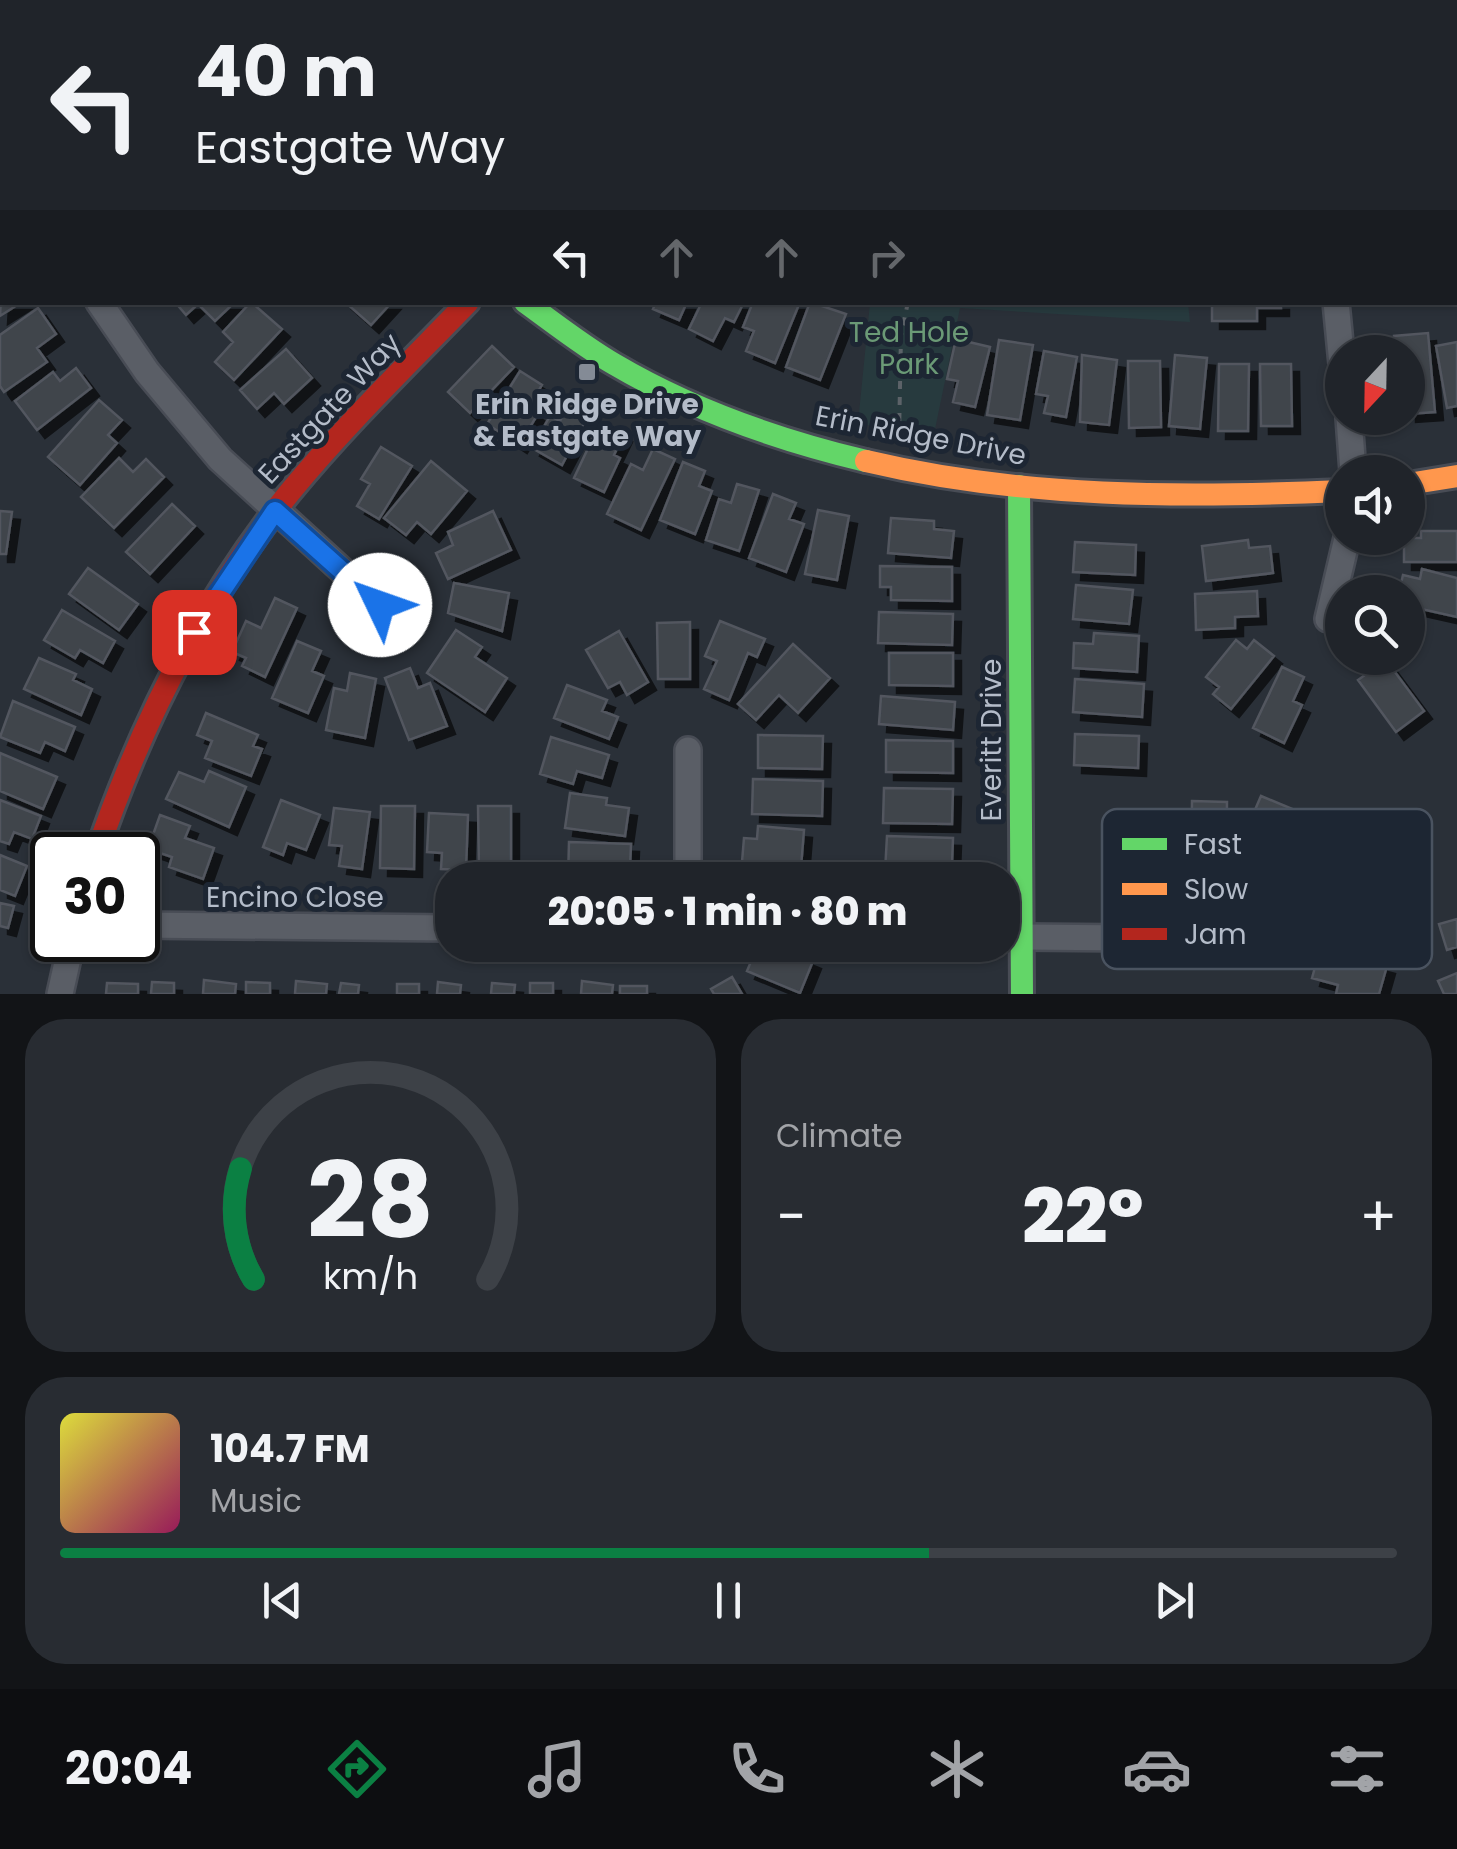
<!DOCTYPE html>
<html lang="en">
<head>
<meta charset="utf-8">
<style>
	:root { --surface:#20242a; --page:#282c32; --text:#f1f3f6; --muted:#a2a4a8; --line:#3d4147; --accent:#0b8043 }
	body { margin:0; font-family:Poppins,sans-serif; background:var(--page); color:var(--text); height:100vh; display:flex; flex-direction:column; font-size:38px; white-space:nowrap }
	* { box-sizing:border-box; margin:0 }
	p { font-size:32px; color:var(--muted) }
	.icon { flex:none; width:55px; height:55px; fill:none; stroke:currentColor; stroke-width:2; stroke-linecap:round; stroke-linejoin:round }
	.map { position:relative; height:994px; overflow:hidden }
	.sheet { display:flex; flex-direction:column; gap:25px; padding:25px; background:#121417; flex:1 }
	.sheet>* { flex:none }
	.hud { position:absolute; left:0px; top:0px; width:1458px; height:305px; box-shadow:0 2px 8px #0004,0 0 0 2px var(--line); background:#20242a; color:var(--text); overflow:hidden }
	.needle { width:65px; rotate:202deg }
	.tools { position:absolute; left:1325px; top:335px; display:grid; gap:20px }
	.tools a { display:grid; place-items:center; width:100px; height:100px; border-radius:50%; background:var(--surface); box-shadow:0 2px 8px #0004,0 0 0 2px var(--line); font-size:50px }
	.speed { position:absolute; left:30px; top:832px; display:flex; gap:20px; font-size:50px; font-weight:700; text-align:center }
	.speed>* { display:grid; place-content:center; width:130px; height:130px; border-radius:50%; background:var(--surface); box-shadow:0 2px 8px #0004,0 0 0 2px var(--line); line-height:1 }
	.speed .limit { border:5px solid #111; border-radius:15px; background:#fff; color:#111 }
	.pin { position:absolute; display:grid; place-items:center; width:85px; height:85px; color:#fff; margin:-42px; border-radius:20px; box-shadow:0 5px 15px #0006 }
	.me { position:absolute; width:110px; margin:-55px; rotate:312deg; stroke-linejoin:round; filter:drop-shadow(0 0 8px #0008) }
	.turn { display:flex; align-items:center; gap:35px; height:210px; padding:0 30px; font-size:45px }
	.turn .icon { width:130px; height:130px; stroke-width:2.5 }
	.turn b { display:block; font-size:70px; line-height:85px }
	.lanes { display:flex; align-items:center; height:95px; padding:0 30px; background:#0003; justify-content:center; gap:50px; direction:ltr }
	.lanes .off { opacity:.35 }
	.big { font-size:75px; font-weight:800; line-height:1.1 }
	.sheet .tile { flex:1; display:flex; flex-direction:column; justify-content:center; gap:15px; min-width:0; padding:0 35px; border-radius:40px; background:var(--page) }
	.sheet .dial { align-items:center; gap:0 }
	.dial svg { height:260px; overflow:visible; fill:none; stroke:var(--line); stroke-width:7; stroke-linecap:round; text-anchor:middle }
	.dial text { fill:var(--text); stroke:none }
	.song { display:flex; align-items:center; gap:30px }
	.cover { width:120px; height:120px; border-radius:15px; background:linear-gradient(135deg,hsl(60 70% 55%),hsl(330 70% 35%)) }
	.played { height:10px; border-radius:5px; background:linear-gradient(90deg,var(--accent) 65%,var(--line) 65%) }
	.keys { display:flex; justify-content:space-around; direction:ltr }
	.heat { display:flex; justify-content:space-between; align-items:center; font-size:55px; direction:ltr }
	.sheet .tiles { flex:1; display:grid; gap:25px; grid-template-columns:1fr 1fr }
	.tile:last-child { grid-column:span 2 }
	.trip { position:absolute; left:435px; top:862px; width:585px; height:100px; border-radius:40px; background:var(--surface); box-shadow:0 2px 8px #0004,0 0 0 2px var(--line); font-weight:800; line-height:100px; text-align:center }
	.menu { display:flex; height:160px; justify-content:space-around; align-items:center; background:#0d0e11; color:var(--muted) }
	.menu .icon { width:70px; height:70px }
	.menu .on { color:var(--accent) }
	.menu b { font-size:45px; color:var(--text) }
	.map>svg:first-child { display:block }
	.green { fill:#273a3e }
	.building { fill:#3f444c; stroke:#52575f; stroke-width:2.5; filter:url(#shadow) }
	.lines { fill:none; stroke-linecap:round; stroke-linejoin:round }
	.street-casing { stroke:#484c55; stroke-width:30 }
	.fast-casing { stroke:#484c55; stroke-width:28 }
	.slow-casing { stroke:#484c55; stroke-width:28 }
	.jam-casing { stroke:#484c55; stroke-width:28 }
	.path { stroke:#5c6268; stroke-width:4; stroke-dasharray:8 8; stroke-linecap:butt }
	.street { stroke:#5a5e66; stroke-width:25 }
	.fast { stroke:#63d668; stroke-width:22 }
	.slow { stroke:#ff974d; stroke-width:22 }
	.jam { stroke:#b3261e; stroke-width:22 }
	.route-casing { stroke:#114b97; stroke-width:25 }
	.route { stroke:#1a73e8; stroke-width:18 }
	.poi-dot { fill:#848b96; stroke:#1d2633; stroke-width:4 }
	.labels { text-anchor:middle; stroke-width:10; stroke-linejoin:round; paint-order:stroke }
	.park-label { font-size:28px; fill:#6b9a76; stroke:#1d2633 }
	.poi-label { font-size:28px; font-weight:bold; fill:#b4bcc9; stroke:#1d2633 }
	.street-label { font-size:28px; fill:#b4bcc9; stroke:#1d2633 }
	.key { fill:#1d2633; stroke:#4a5360; stroke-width:2.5 }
	.key-label { font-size:28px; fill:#b4bcc9 }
</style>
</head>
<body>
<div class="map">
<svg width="1457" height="994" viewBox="0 0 1457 994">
	<defs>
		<filter id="shadow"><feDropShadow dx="8" dy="8" stdDeviation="0" flood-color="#0009"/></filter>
	</defs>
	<rect width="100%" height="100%" fill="#2a3038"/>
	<path class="green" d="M485,0h666v2h-664z
		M870,303h318l2,19 -230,-14 -27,131 -75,-16z"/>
	<path class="building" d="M167,0h73l1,2h-73z
		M1182,0h64v2h-64z
		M2,284v18h20l-22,14z
		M175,302h60l-20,19 -17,-17 -12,11z
		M251,302l31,27 -48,51 -19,-18 18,-20 -10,-10z
		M345,302h47l-21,23z
		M656,302h31l-8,18 -26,-11z
		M702,302h42l-10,20 -9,-4 -12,23 -24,-12z
		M753,302h47l-25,61 -29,-12 8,-20 -11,-4z
		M810,302l36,12 -26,66 -34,-13z
		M1212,302h69v6h-24v13h-45z
		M38,308l18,26 -19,14 10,14 -43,30 -4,-6v-51z
		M1428,333l7,79 -27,2v-62h-13l-1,-16z
		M956,339l34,8 -15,60 -22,-5 5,-21 -11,-2z
		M999,340l34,5 -13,75 -33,-5z
		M1457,342v64l-10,2 -11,-62z
		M492,346l22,21 -44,46 -22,-21z
		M286,349l26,29 -28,26 -10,-11 -17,16 -17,-19z
		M1044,351l33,6 -11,60 -22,-4 4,-17 -12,-2z
		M1082,355l35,5 -8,65 -29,-3z
		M1175,355l32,3 -7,71 -31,-3z
		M1128,361h32l1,66 -32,1z
		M1219,364h30l-1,67h-30z
		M1260,364h31l1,62h-31z
		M76,368l15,20 -54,42 -22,-29 38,-29 7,9z
		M520,371l22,14 -14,23 10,6 -19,31 -32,-21z
		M99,400l23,20 -14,15 9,8 -37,42 -32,-28z
		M570,403l19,11 -27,51 -30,-17 18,-32 10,5z
		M600,423l24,11 -10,21 6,3 -16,34 -30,-14z
		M381,447l31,19 -33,53 -22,-13 13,-22 -9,-5z
		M653,449l22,10 -34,71 -34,-16 24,-50 12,6z
		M119,458l14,14 13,-13 18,18 -50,51 -33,-31z
		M431,461l36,30 -36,43 -14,-12 -11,13 -22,-17z
		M683,462l22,9 -6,15 13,5 -17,43 -35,-14z
		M737,484l22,6 -20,61 -33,-11 13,-41 12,4z
		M773,494l23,9 -7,16 15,5 -18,48 -37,-14z
		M172,504l23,22 -45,48 -24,-22z
		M818,510l31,6 -12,64 -32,-6z
		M0,511l12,1 -6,42h-6z
		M493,511l18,39 -63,29 -12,-26 17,-8 -5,-13z
		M891,518l43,3v8l20,2 -3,27 -63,-5z
		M1421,531h36v31h-53v-24h17z
		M1248,540l1,8 21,-2 3,27 -67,8 -4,-35z
		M1075,542l61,3 -1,30 -62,-3z
		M880,566l72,1v34l-61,-1v-13h-11z
		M88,568l50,36 -19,26 -50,-36z
		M1422,569l35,9v39l-49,-11v-14h-9l4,-17 17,4z
		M454,583l55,10 -7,38 -54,-18z
		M1076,585l57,5 -4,34 -56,-5z
		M1257,591l1,25 -23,1v11l-39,2 -1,-36z
		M275,598l22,10 -32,69 -23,-11 4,-8 -14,-6 14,-31 15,7z
		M62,610l53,31 -12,22 -23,-13 -5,8 -31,-18z
		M879,612l74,2 -1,31 -74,-2z
		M720,621l45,18 -8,18 -9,-4 -19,47 -25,-11 13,-28 -12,-5z
		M690,622v57h-32l-1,-56z
		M456,630l26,17 -7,10 32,21 -22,34 -58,-39z
		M619,631l29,51 -21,13 -7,-13 -12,6 -22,-38z
		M1094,633l45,3 -2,36 -64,-4 1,-25 19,1z
		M1236,640l11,9 7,-9 20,16 -43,53 -18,-15 6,-7 -13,-10z
		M297,641l24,10 -9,20 12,5 -16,37 -36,-15z
		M793,644l37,34 -32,35 -19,-18 -23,25 -18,-16z
		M889,653h64v33l-64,-1z
		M39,658l37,16 -3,6 19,9 -11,26 -57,-26z
		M1386,660l38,51 -28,21 -38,-52z
		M1282,667l22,10 -11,24 9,4 -18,38 -31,-15z
		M410,668l8,20 12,-5 17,43 -38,14 -24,-62z
		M350,673l26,6 -11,59 -39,-8 8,-42 13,3z
		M1075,679l69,5 -2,33 -69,-5z
		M567,685l40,15 -5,11 16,6 -9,22 -55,-21z
		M881,696l74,6 -2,28 -74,-6z
		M13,701l62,26 -10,24 -20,-9 -5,11 -40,-16z
		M206,713l52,22 -5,11 9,3 -11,27 -46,-18 7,-17 -15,-6z
		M1075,734l64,2 -1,32 -64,-3z
		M758,735l65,1 -1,33 -64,-1z
		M551,737l58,18 -7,23 -25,-7 -4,13 -33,-10z
		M886,740l67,1v32l-67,-1z
		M0,753l57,24 -14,32 -43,-18z
		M209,771l37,16 -17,40 -63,-28 13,-27 25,10z
		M753,779l70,2 -1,35 -70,-2z
		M884,788l69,1 -1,35 -69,-1z
		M570,793l37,5 -1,7 23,3 -4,28 -60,-8z
		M1261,796l36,15 -25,58 -36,-15z
		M0,800l41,16 -9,23 -18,-7 -5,12 -9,-3z
		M281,800l39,15 -14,35 -19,-7 -4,12 -20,-8z
		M1192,801l35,1 -1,70h-35z
		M381,806h34l-1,63 -34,-1z
		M478,806h33v65l-32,-1z
		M334,808l36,4 -8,57 -23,-3 3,-20 -13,-1z
		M429,813l39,2 -2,55 -25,-1 1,-16 -15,-1z
		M160,815l30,11 -5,12 29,10 -11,31 -34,-12 3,-10 -24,-8z
		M758,826l46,4 -3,37 -59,-5 2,-24 13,1z
		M887,836l66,2 -1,26 -25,-1v11l-42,-2z
		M569,842l62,2 -1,24h-24l-1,12h-37z
		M0,855l27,11 -12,30 -15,-6z
		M758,870l56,10h-58z
		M0,903l14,3 -6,22 -8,-2z
		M1457,919v28l-10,3 -8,-26z
		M1323,939l44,12 -3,9 23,6 -8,28h-43l2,-9 -26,-7z
		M758,945h16l39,16 -13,32 -53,-22z
		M1457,973v21h-13l-6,-13z
		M732,977l10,17h-28l-3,-5z
		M204,980l32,4 -1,10h-32z
		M296,981l31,3 -1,10h-31z
		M582,981l31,4 -1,9h-31z
		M152,982l22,1v11h-23z
		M246,982l24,1v11h-24z
		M438,982l23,3 -1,9h-23z
		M107,983l31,1v10h-32z
		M341,983l18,2 -1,9h-19z
		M492,983l23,2 -1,9h-23z
		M530,983h23v11h-23z
		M397,984h22v10h-22z
		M620,986h27v8h-27z"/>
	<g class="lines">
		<g class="street-casing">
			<path id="street" d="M1302,0v2
				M1455,146l2,-1
				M0,226l2,-1
				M99,302l48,70 73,87 160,146
				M1336,302l6,62
				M1349,418l4,54
				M1328,619l19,-81
				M688,750v130
				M138,925l314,3
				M1023,937l222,2
				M60,994l12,-54"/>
		</g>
		<g class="fast-casing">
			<path id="fast" d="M525,302c29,21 58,44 89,62 78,46 164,76 252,97
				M1019,486l3,508"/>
		</g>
		<g class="slow-casing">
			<path id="slow" d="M866,461c156,37 316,37 476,30
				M1408,484l49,-8"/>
		</g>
		<g class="jam-casing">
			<path id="jam" d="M302,0l1,2
				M96,855c45,-132 106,-254 194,-363 55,-67 118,-128 178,-190"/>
		</g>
		<path class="path" d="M806,0v2
			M1134,0v2
			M125,2l1,-2
			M899,437l2,-102 7,-33"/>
		<use href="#street" class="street"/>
		<use href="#fast" class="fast"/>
		<use href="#slow" class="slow"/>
		<use href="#jam" class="jam"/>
	</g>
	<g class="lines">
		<g class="route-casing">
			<path id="route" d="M194,632l81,-121 105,94"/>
		</g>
		<use href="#route" class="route"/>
	</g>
	<rect class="poi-dot" x="577" y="362" width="20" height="20" rx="5"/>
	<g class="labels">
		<g class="park-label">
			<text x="909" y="342">Ted Hole<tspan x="909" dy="32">Park</tspan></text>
		</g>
		<g class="poi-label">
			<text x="587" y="414">Erin Ridge Drive<tspan x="587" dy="32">&amp; Eastgate Way</tspan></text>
		</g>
		<g class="street-label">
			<text transform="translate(329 408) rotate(-47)" y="10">Eastgate Way</text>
			<text transform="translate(921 435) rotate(11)" y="10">Erin Ridge Drive</text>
			<text transform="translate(991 740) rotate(-90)" y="10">Everitt Drive</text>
			<text x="295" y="907">Encino Close</text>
		</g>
	</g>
	<rect x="1102" y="809" width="330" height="160" rx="15" class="key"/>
	<rect x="1122" y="838" width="45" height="12" fill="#63d668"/>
	<rect x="1122" y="883" width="45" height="12" fill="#ff974d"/>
	<rect x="1122" y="928" width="45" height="12" fill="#b3261e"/>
	<g class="key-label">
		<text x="1184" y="854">Fast</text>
		<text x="1184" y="899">Slow</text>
		<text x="1184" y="944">Jam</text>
	</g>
</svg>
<div class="tools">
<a><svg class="needle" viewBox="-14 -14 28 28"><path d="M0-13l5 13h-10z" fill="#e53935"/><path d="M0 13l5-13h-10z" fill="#a2a4a8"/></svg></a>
<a><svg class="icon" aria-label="sound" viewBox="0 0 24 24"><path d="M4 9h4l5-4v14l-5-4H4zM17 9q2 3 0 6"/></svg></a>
<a><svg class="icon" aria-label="search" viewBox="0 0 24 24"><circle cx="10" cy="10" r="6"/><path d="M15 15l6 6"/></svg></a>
</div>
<div class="speed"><div class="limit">30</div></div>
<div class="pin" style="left:194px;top:632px;background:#d93025"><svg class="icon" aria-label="arrive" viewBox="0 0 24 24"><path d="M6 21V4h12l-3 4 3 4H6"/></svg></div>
<svg class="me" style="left:380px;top:605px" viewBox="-20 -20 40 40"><circle r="19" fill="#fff"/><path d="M0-13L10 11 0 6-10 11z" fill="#1a73e8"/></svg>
<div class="trip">20:05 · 1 min · 80 m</div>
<div class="hud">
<div class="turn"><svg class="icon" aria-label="left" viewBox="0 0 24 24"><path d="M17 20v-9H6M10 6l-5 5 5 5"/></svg><div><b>40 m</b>Eastgate Way</div></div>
<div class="lanes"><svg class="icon" aria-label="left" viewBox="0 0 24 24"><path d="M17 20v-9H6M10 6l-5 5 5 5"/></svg><svg class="icon off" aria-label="ahead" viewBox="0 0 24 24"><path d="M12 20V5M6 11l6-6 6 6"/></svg><svg class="icon off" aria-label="ahead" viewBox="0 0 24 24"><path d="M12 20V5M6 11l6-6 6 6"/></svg><svg class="icon off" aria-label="right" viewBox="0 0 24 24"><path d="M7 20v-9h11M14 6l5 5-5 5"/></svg></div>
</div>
</div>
<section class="sheet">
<div class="tiles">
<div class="tile dial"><svg viewBox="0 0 100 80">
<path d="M14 69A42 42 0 1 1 86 69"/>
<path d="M14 69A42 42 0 0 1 10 35" stroke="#0b8043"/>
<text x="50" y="56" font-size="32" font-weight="700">28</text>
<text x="50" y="72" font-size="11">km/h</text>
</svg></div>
<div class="tile"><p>Climate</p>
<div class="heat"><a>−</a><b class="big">22°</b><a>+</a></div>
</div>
<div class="tile">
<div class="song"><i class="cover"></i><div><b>104.7 FM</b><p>Music</p></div></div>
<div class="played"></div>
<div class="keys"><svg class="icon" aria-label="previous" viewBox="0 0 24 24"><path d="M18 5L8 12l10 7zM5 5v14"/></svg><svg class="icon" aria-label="pause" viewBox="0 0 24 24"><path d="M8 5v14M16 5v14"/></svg><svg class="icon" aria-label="next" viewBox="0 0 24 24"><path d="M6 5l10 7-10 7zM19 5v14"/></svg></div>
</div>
</div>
</section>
<nav class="menu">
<b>20:04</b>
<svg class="icon on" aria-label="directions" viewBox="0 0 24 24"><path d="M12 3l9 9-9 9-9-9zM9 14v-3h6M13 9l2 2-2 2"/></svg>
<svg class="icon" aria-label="music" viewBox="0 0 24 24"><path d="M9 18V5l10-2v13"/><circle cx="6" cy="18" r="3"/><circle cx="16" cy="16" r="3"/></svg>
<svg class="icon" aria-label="phone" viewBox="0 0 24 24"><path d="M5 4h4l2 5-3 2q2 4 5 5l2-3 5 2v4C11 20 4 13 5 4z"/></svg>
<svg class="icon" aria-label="climate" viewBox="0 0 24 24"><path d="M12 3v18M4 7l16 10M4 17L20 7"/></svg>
<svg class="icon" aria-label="car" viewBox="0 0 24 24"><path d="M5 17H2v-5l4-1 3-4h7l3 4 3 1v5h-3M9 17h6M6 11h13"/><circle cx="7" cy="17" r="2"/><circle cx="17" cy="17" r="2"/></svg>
<svg class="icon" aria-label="filters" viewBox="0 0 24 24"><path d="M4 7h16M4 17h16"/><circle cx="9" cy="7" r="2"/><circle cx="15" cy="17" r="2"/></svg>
</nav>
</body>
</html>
